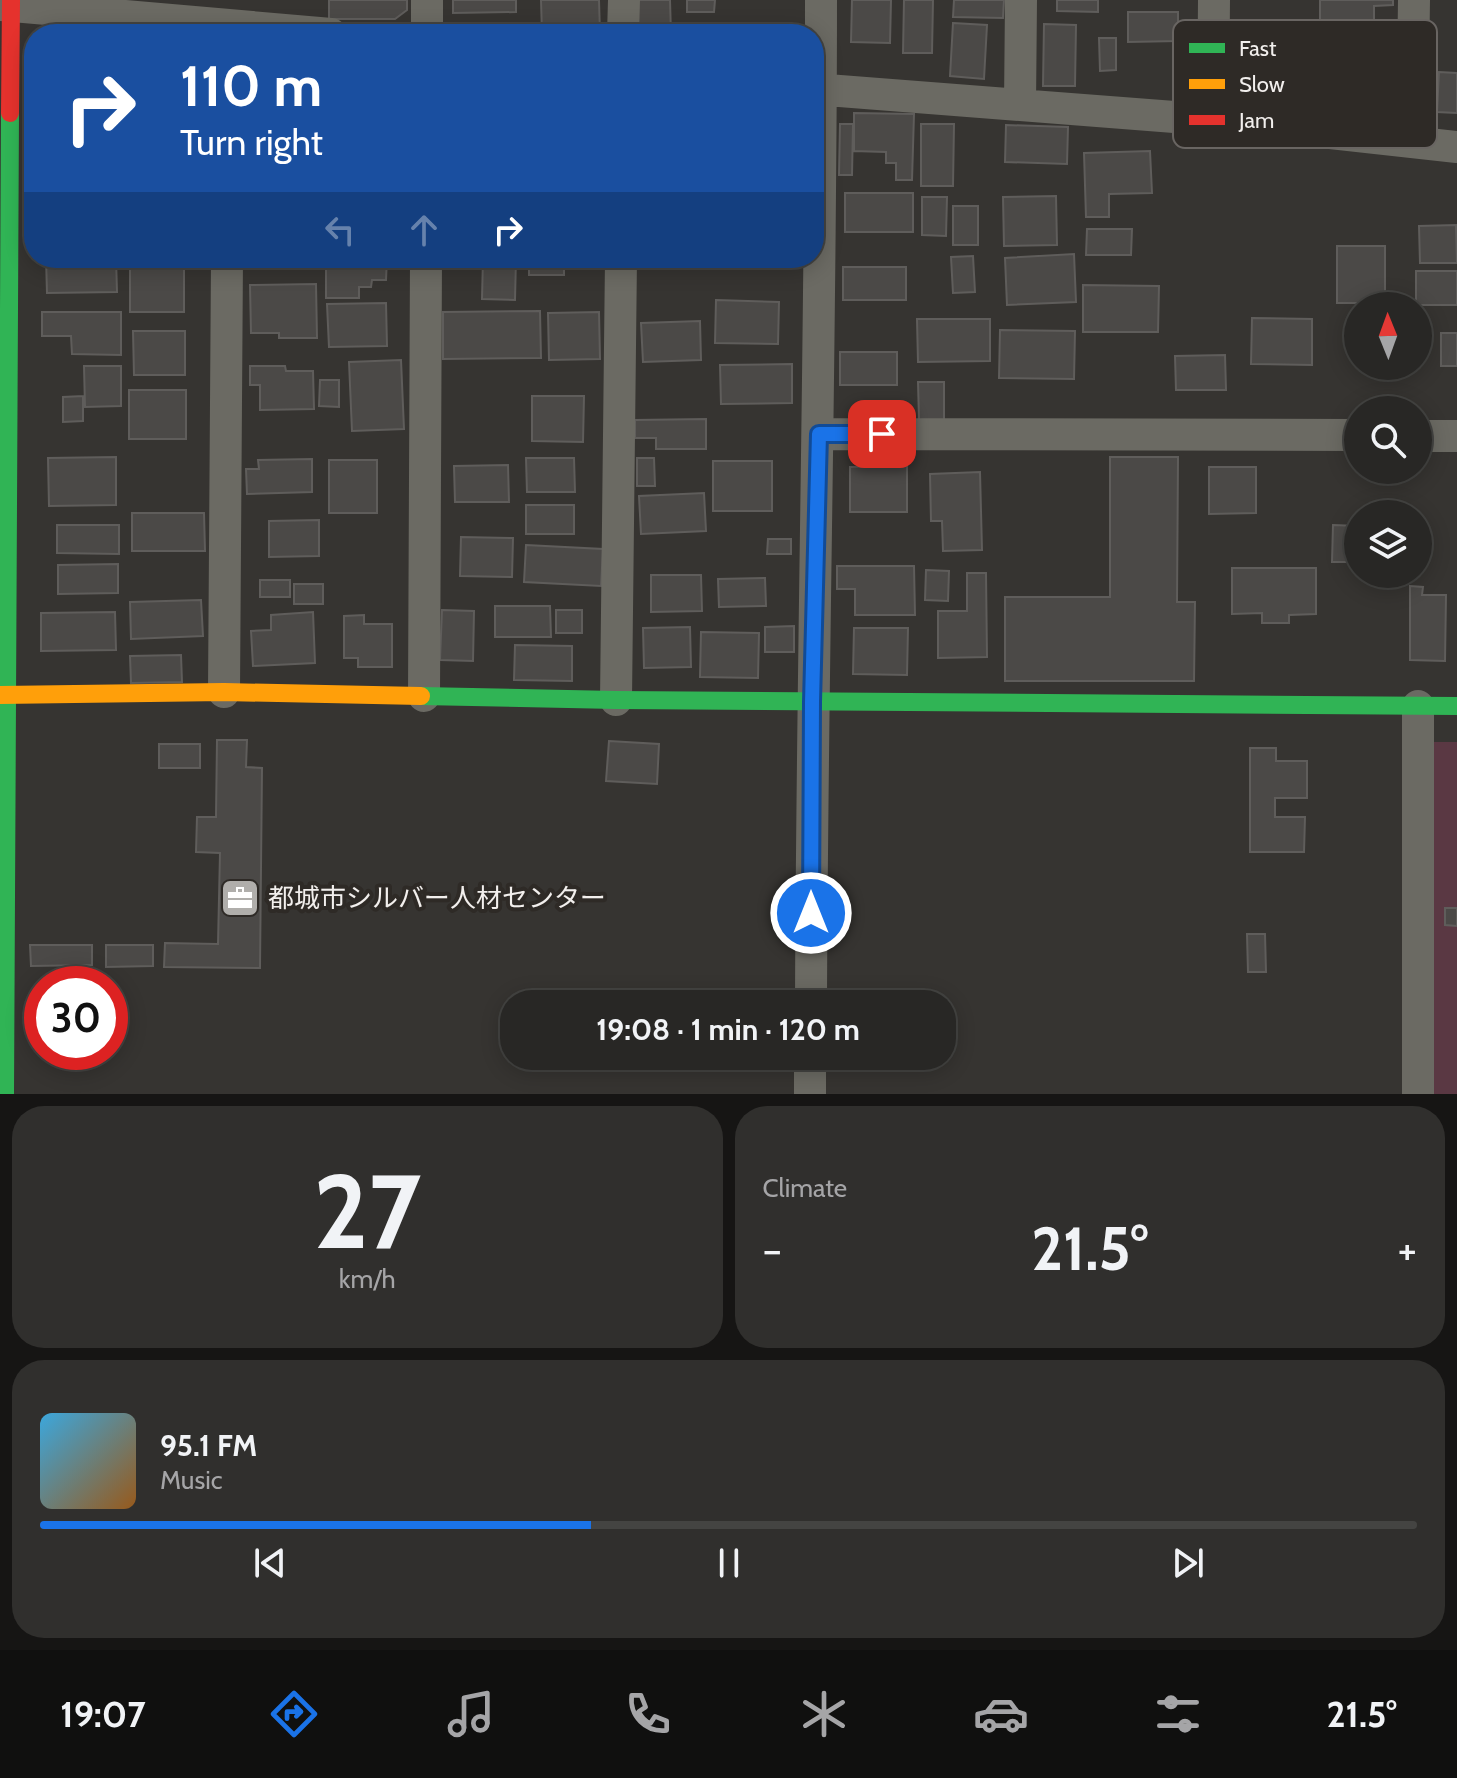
<!DOCTYPE html>
<html lang="en">
<head>
<meta charset="utf-8">
<style>
	:root { --surface:#282725; --page:#302f2d; --text:#f1f3f6; --muted:#a5a5a7; --line:#444442; --accent:#1a73e8 }
	body { margin:0; font-family:Cabin,"Noto Sans JP",sans-serif; background:var(--page); color:var(--text); height:100vh; display:flex; flex-direction:column; font-size:30px; white-space:nowrap }
	* { box-sizing:border-box; margin:0 }
	p { font-size:26px; color:var(--muted) }
	.icon { flex:none; width:44px; height:44px; fill:none; stroke:currentColor; stroke-width:2; stroke-linecap:round; stroke-linejoin:round }
	.map { position:relative; height:1094px; overflow:hidden }
	.details { display:flex; flex-direction:column; gap:12px; padding:12px; background:#161514; flex:1 }
	.details>* { flex:none }
	.hud { position:absolute; left:24px; top:24px; width:800px; height:244px; border-radius:32px; box-shadow:0 4px 20px #0003,0 0 0 2px var(--line); background:#1a4fa0; color:#fff; overflow:hidden }
	.needle { width:52px; rotate:359deg }
	.tools { position:absolute; left:1344px; top:292px; display:grid; gap:16px }
	.tools a { display:grid; place-items:center; width:88px; height:88px; border-radius:50%; background:var(--surface); box-shadow:0 4px 20px #0003,0 0 0 2px var(--line); font-size:40px }
	.speed { position:absolute; left:24px; top:966px; display:flex; gap:16px; font-size:40px; font-weight:700; text-align:center }
	.speed>* { display:grid; place-content:center; width:104px; height:104px; border-radius:50%; background:var(--surface); box-shadow:0 4px 20px #0003,0 0 0 2px var(--line); line-height:1 }
	.speed .limit { border:12px solid #d22; background:#fff; color:#111 }
	.pin { position:absolute; display:grid; place-items:center; width:68px; height:68px; color:#fff; margin:-34px; border-radius:16px; box-shadow:0 4px 12px #0006 }
	.me { position:absolute; width:88px; margin:-44px; rotate:0deg; stroke-linejoin:round; filter:drop-shadow(0 0 6px #0008) }
	.turn { display:flex; align-items:center; gap:28px; height:168px; padding:0 24px; font-size:36px }
	.turn .icon { width:104px; height:104px; stroke-width:2.5 }
	.turn b { display:block; font-size:56px; line-height:68px }
	.lanes { display:flex; align-items:center; height:76px; padding:0 24px; background:#0003; justify-content:center; gap:40px; direction:ltr }
	.lanes .off { opacity:.35 }
	.big { font-size:60px; font-weight:700; line-height:1.1 }
	.details .tile { flex:1; display:flex; flex-direction:column; justify-content:center; gap:12px; min-width:0; padding:0 28px; border-radius:32px; background:var(--page) }
	.details .dial { align-items:center; gap:0 }
	.dial b { font-size:104px; line-height:1 }
	.song { display:flex; align-items:center; gap:24px }
	.cover { width:96px; height:96px; border-radius:12px; background:linear-gradient(135deg,hsl(200 70% 55%),hsl(30 70% 35%)) }
	.played { height:8px; border-radius:4px; background:linear-gradient(90deg,var(--accent) 40%,var(--line) 40%) }
	.keys { display:flex; justify-content:space-around; direction:ltr }
	.heat { display:flex; justify-content:space-between; align-items:center; font-size:44px; direction:ltr }
	.details .tiles { flex:1; display:grid; gap:12px; grid-template-columns:1fr 1fr }
	.tile:last-child { grid-column:span 2 }
	.trip { position:absolute; left:500px; top:990px; width:456px; height:80px; border-radius:32px; background:var(--surface); box-shadow:0 4px 20px #0003,0 0 0 2px var(--line); font-weight:700; line-height:80px; text-align:center }
	.dock { display:flex; height:128px; justify-content:space-around; align-items:center; background:#10100f; color:var(--muted) }
	.dock .icon { width:56px; height:56px }
	.dock .current { color:var(--accent) }
	.dock b { font-size:36px; color:var(--text) }
	.map>svg:first-child { display:block }
	.green { fill:#5a3843 }
	.building { fill:#4b4947; stroke:#5f5d5b; stroke-width:2 }
	.lines { fill:none; stroke-linecap:round; stroke-linejoin:round }
	.street { stroke:#6b6a63; stroke-width:32 }
	.fast { stroke:#30b455; stroke-width:18 }
	.slow { stroke:#ff9f0a; stroke-width:18 }
	.jam { stroke:#e5322d; stroke-width:18 }
	.route-casing { stroke:#114b97; stroke-width:20 }
	.route { stroke:#1a73e8; stroke-width:14 }
	.labels { text-anchor:middle; stroke-width:8; stroke-linejoin:round; paint-order:stroke }
	.poi-label { font-size:26px; fill:#f2efed; stroke:#2e2a26; text-anchor:start }
	.key { fill:#2e2a26; stroke:#696562; stroke-width:2 }
	.key-label { font-size:22px; fill:#f2efed }
</style>
</head>
<body>
<div class="map">
<svg width="1457" height="1094" viewBox="0 0 1457 1094">
	<rect width="100%" height="100%" fill="#363431"/>
	<path class="green" d="M1430,742h27v352h-28z"/>
	<path class="building" d="M329,0h78v10l-12,9h-66z
		M453,0h63v12l-63,1z
		M541,0h58l1,33 -58,1z
		M638,0h32l1,34h-33z
		M687,0h28l-1,12h-27z
		M852,0h39l-1,43 -39,-1z
		M904,0h29l-1,53h-29z
		M954,0h50l-1,18 -50,-1z
		M1057,0h41v12l-41,-1z
		M1320,0h73v5l-19,1v16h-54z
		M1128,12h50v29l-50,1z
		M953,23l34,2 -3,54 -34,-3z
		M1044,24l32,1 -1,61h-32z
		M1099,38h17v32l-16,1z
		M1439,72l18,1v40l-20,-1z
		M854,113l60,1 -2,66h-16v-17h-10v-11l-32,-1z
		M840,124h13l-1,51h-13z
		M921,124h33l-1,62h-32z
		M1006,125l62,2 -1,37 -62,-2z
		M1150,151l2,42 -43,1v23h-23l-2,-64z
		M845,193h68v39h-68z
		M1056,196l1,49 -53,1 -1,-49z
		M922,197h25l-1,39 -24,-1z
		M953,206h25v39h-25z
		M1456,225l1,38h-37l-1,-37z
		M1087,229h45l-1,26h-45z
		M1337,246h48v57h-48z
		M1074,254l2,48 -69,3 -2,-47z
		M973,256l2,36 -22,1 -2,-36z
		M46,258h70l1,34 -70,1z
		M326,258h61l-1,22h-14l-1,7h-12v11h-33z
		M483,258h33l-1,42 -33,-1z
		M529,258h55v4h-20v13h-35z
		M130,267l54,1v44h-54z
		M843,267h63v33h-63z
		M1416,271h41v34h-41z
		M316,284l1,54h-38v-5h-28l-1,-48z
		M1083,285l76,1 -1,46h-75z
		M716,300l63,2 -1,42 -63,-1z
		M386,303l1,43 -58,1 -2,-43z
		M540,311l1,47 -98,1v-47z
		M42,312h79v43l-49,-1 -1,-18h-29z
		M599,312l1,47 -51,1 -1,-47z
		M1252,318l60,1v46l-61,-1z
		M917,319h73v42l-72,1z
		M700,321l1,39 -58,2 -2,-39z
		M1000,330l75,1 -1,48 -75,-1z
		M133,331h52v44h-51z
		M1441,333h16v33h-16z
		M840,352h57v33h-57z
		M1225,355l1,35h-50l-1,-34z
		M401,360l3,69 -52,2 -3,-69z
		M792,364v39l-71,1 -1,-39z
		M84,366h37v40l-36,1z
		M250,366h35l1,5h27l1,38 -54,1v-25h-10z
		M320,380h19v27l-20,-1z
		M918,382h26v38h-25z
		M129,390h57v49h-57z
		M83,396v25l-20,1v-25z
		M532,396h52l-1,46 -51,-1z
		M706,419v30h-50v-11h-21v-18z
		M116,457v48l-67,1 -1,-48z
		M1110,457h68l-1,145h18l-1,79h-189v-84h105z
		M526,458h48l1,34h-48z
		M637,458h17l1,28h-18z
		M312,459v33l-65,2 -1,-25h13l-1,-9z
		M329,460h48v53h-48z
		M713,461h59v50h-59z
		M508,465l1,37h-54l-1,-36z
		M907,466v46h-57v-45z
		M1209,467h47v46l-47,1z
		M980,472l2,78 -39,1 -1,-30h-11l-1,-47z
		M704,493l2,38 -65,3 -2,-38z
		M526,505h48v29h-48z
		M132,513h72l1,38h-73z
		M319,520v36l-50,1v-36z
		M57,525h62v29l-62,-1z
		M1333,525l25,1v36h-26z
		M461,537l52,1 -1,39 -52,-1z
		M768,539h23v15h-24z
		M526,545l77,4 -2,37 -77,-4z
		M118,564v29l-60,1v-29z
		M837,566h77l1,49h-60v-26h-18z
		M1232,568h84v46l-27,1v8h-27v-10l-30,1z
		M926,570l23,1 -1,30 -23,-1z
		M967,573h19l1,84 -49,1v-47h29z
		M651,575h50l1,36 -51,1z
		M765,578l1,28 -47,1 -1,-28z
		M260,580h30v17h-30z
		M294,584h29v20h-29z
		M1410,586l13,1 -1,8h24l-1,66 -35,-1z
		M201,600l2,36 -72,3 -1,-37z
		M495,606h55l1,31h-56z
		M442,610l32,1 -1,50 -33,-1z
		M556,610h26v23h-26z
		M115,612l1,38 -75,1v-38z
		M313,612l2,51 -62,3 -2,-35 20,-1v-15z
		M364,615v9h28v43h-34v-9h-14v-42z
		M794,626v26h-29v-25z
		M690,627l1,40 -47,1 -1,-40z
		M854,628h54l-1,47 -54,-1z
		M701,632l58,1 -1,45 -58,-1z
		M515,645l57,1v35l-58,-1z
		M181,655l1,27 -51,1 -1,-27z
		M217,740h30l-1,27 16,1 -2,200 -96,-1 1,-24 53,1 2,-91 -24,-1 1,-35h19z
		M609,741l50,3 -2,40 -51,-3z
		M159,744h41v24h-41z
		M1250,748h26v13h31v37h-32v19h30l-1,35h-54z
		M1445,908h12v18l-12,-1z
		M1247,934h18l1,38h-18z
		M30,945h62v20l-61,1z
		M106,945h47v21l-47,1z"/>
	<g class="lines">
		<path class="street" d="M0,5l331,29
			M427,34v-34
			M623,34l1,-34
			M814,89l399,31 244,27
			M1020,105l1,-105
			M1213,120l1,-120
			M1412,142l2,-142
			M819,434l539,1
			M1418,436h39
			M224,692l3,-434
			M424,696l2,-438
			M616,700l5,-442
			M811,1004c1,-335 10,-669 10,-1004
			M810,1094v-38
			M1418,1094v-388"/>
		<path class="fast" d="M421,696l195,4 841,6
			M5,1094l5,-981"/>
		<path class="slow" d="M0,695l224,-3 197,4"/>
		<path class="jam" d="M10,113l1,-113"/>
	</g>
	<g class="lines">
		<g class="route-casing">
			<path id="route" d="M811,913l1,-211 7,-268h63"/>
		</g>
		<use href="#route" class="route"/>
	</g>
	<defs>
		<g id="office-square" transform="scale(2)"><rect x="-9" y="-9" width="18" height="18" rx="4" fill="#b0aeab" stroke="#2e2a26"/><path d="M-6-3h4V-5.5h4V-3h4V5H-6ZM-1-4.5V-3h2v-1.5ZM-6 0V1H6V0Z" fill="#fff"/></g>
	</defs>
	<g fill-rule="evenodd">
		<use href="#office-square" x="240" y="898"/>
	</g>
	<g class="labels">
		<g class="poi-label">
			<text x="268" y="907">都城市シルバー人材センター</text>
		</g>
	</g>
	<rect x="1173" y="20" width="264" height="128" rx="12" class="key"/>
	<rect x="1189" y="43" width="36" height="10" fill="#30b455"/>
	<rect x="1189" y="79" width="36" height="10" fill="#ff9f0a"/>
	<rect x="1189" y="115" width="36" height="10" fill="#e5322d"/>
	<g class="key-label">
		<text x="1239" y="56">Fast</text>
		<text x="1239" y="92">Slow</text>
		<text x="1239" y="128">Jam</text>
	</g>
</svg>
<div class="tools">
<a><svg class="needle" viewBox="-14 -14 28 28"><path d="M0-13l5 13h-10z" fill="#e53935"/><path d="M0 13l5-13h-10z" fill="#a5a5a7"/></svg></a>
<a><svg class="icon" aria-label="search" viewBox="0 0 24 24"><circle cx="10" cy="10" r="6"/><path d="M15 15l6 6"/></svg></a>
<a><svg class="icon" aria-label="layers" viewBox="0 0 24 24"><path d="M12 4l9 5-9 5-9-5zM3 14l9 5 9-5"/></svg></a>
</div>
<div class="speed"><div class="limit">30</div></div>
<div class="pin" style="left:882px;top:434px;background:#d93025"><svg class="icon" aria-label="arrive" viewBox="0 0 24 24"><path d="M6 21V4h12l-3 4 3 4H6"/></svg></div>
<svg class="me" style="left:811px;top:913px" viewBox="-20 -20 40 40"><circle r="17" fill="#1a73e8" stroke="#fff" stroke-width="3"/><path d="M0-11L8 9 0 5-8 9z" fill="#fff"/></svg>
<div class="trip">19:08 · 1 min · 120 m</div>
<div class="hud">
<div class="turn"><svg class="icon" aria-label="right" viewBox="0 0 24 24"><path d="M7 20v-9h11M14 6l5 5-5 5"/></svg><div><b>110 m</b>Turn right</div></div>
<div class="lanes"><svg class="icon off" aria-label="left" viewBox="0 0 24 24"><path d="M17 20v-9H6M10 6l-5 5 5 5"/></svg><svg class="icon off" aria-label="ahead" viewBox="0 0 24 24"><path d="M12 20V5M6 11l6-6 6 6"/></svg><svg class="icon" aria-label="right" viewBox="0 0 24 24"><path d="M7 20v-9h11M14 6l5 5-5 5"/></svg></div>
</div>
</div>
<section class="details">
<div class="tiles">
<div class="tile dial"><b>27</b><p>km/h</p></div>
<div class="tile"><p>Climate</p>
<div class="heat"><a>−</a><b class="big">21.5°</b><a>+</a></div>
</div>
<div class="tile">
<div class="song"><i class="cover"></i><div><b>95.1 FM</b><p>Music</p></div></div>
<div class="played"></div>
<div class="keys"><svg class="icon" aria-label="previous" viewBox="0 0 24 24"><path d="M18 5L8 12l10 7zM5 5v14"/></svg><svg class="icon" aria-label="pause" viewBox="0 0 24 24"><path d="M8 5v14M16 5v14"/></svg><svg class="icon" aria-label="next" viewBox="0 0 24 24"><path d="M6 5l10 7-10 7zM19 5v14"/></svg></div>
</div>
</div>
</section>
<nav class="dock">
<b>19:07</b>
<svg class="icon current" aria-label="directions" viewBox="0 0 24 24"><path d="M12 3l9 9-9 9-9-9zM9 14v-3h6M13 9l2 2-2 2"/></svg>
<svg class="icon" aria-label="music" viewBox="0 0 24 24"><path d="M9 18V5l10-2v13"/><circle cx="6" cy="18" r="3"/><circle cx="16" cy="16" r="3"/></svg>
<svg class="icon" aria-label="phone" viewBox="0 0 24 24"><path d="M5 4h4l2 5-3 2q2 4 5 5l2-3 5 2v4C11 20 4 13 5 4z"/></svg>
<svg class="icon" aria-label="climate" viewBox="0 0 24 24"><path d="M12 3v18M4 7l16 10M4 17L20 7"/></svg>
<svg class="icon" aria-label="car" viewBox="0 0 24 24"><path d="M5 17H2v-5l4-1 3-4h7l3 4 3 1v5h-3M9 17h6M6 11h13"/><circle cx="7" cy="17" r="2"/><circle cx="17" cy="17" r="2"/></svg>
<svg class="icon" aria-label="filters" viewBox="0 0 24 24"><path d="M4 7h16M4 17h16"/><circle cx="9" cy="7" r="2"/><circle cx="15" cy="17" r="2"/></svg>
<b>21.5°</b>
</nav>
</body>
</html>
